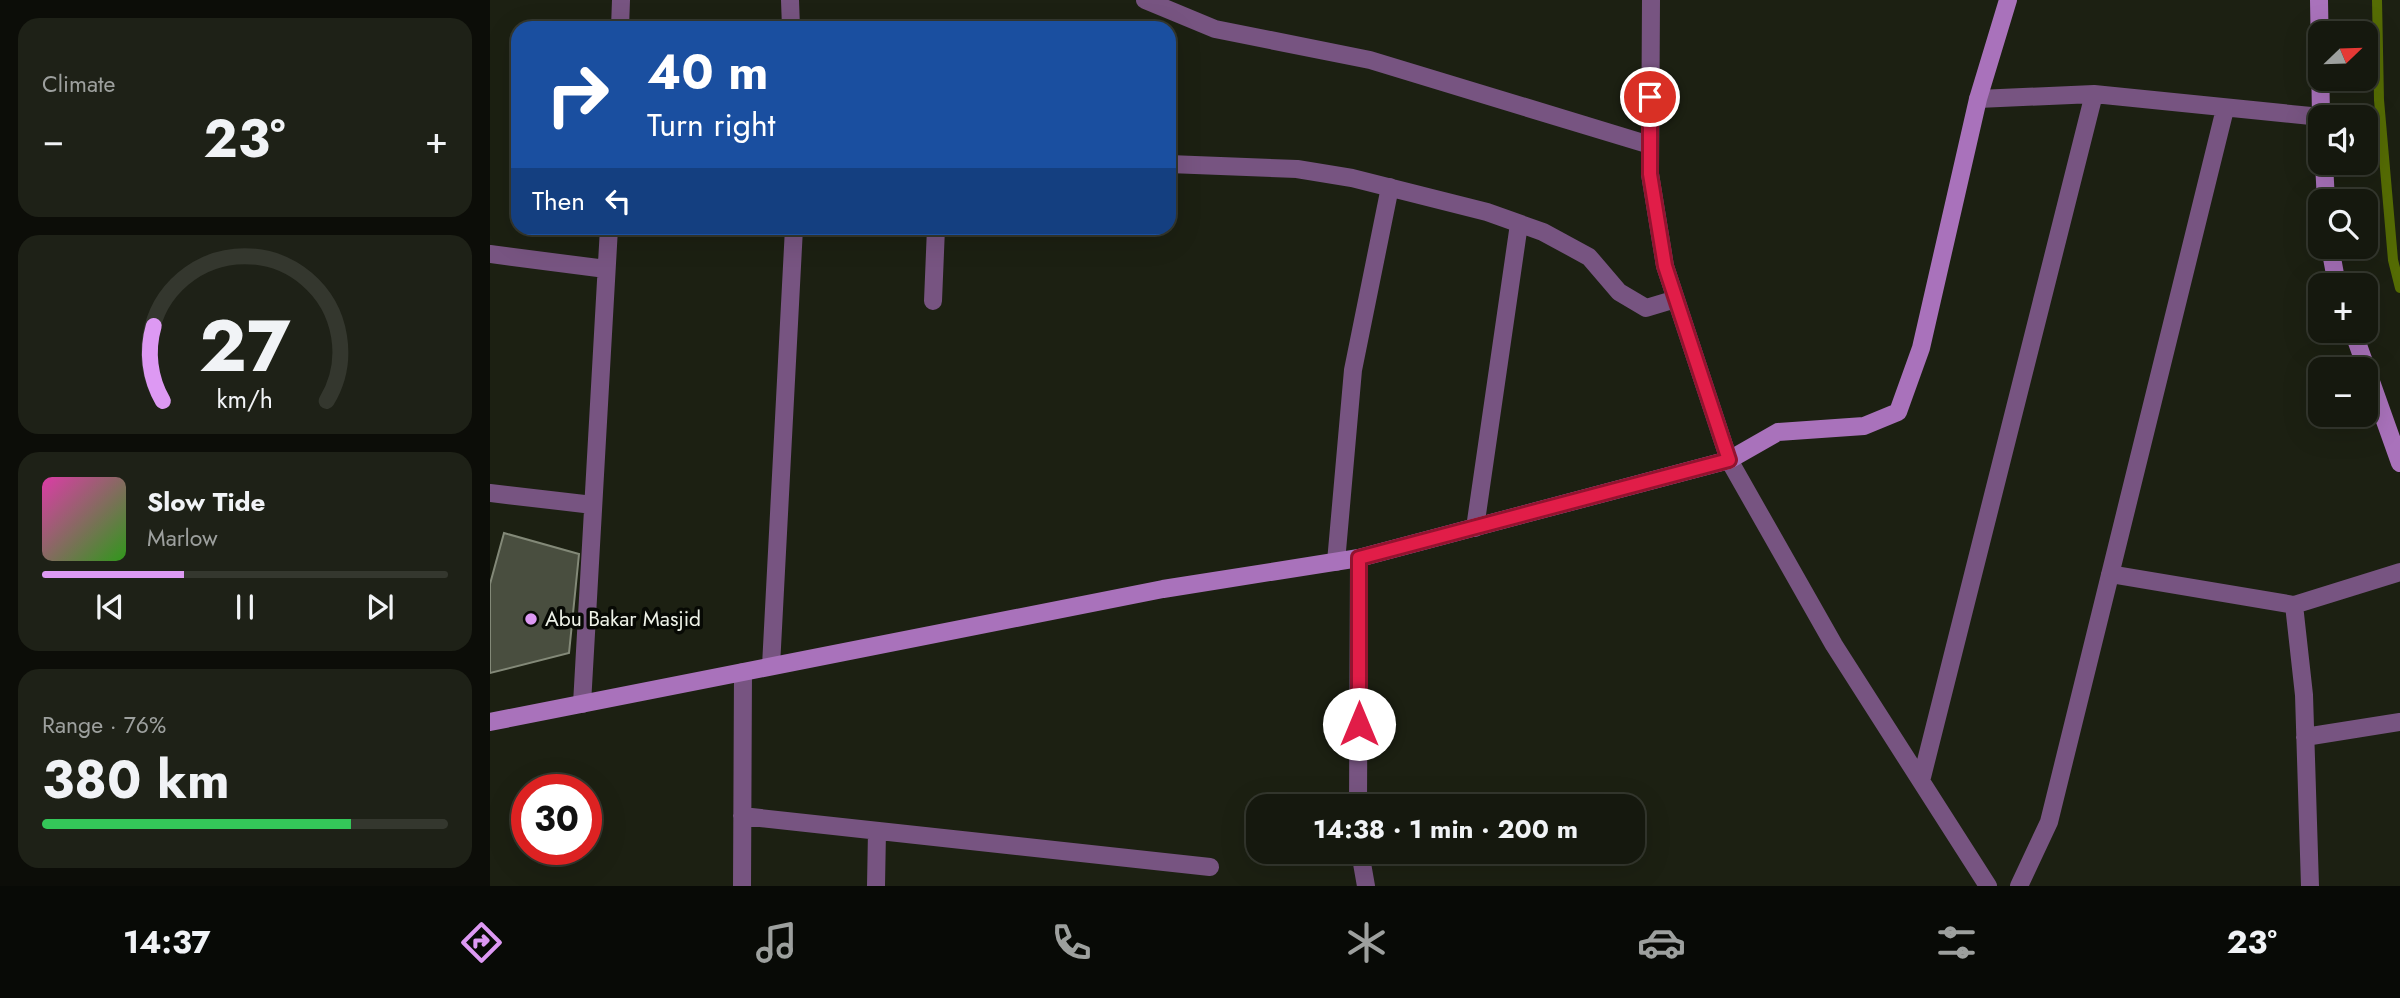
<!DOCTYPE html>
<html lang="en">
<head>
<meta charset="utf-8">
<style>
	:root { --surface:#15180e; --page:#1e2117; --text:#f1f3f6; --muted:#9da09e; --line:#34372e; --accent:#dd99f3 }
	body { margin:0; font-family:Jost,sans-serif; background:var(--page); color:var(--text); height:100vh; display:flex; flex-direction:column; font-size:26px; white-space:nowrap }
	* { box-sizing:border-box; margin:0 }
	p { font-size:23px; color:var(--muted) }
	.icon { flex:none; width:38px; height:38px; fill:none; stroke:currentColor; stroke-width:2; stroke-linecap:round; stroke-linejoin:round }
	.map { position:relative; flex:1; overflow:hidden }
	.details { display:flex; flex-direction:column; gap:18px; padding:18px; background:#0c0d08; width:490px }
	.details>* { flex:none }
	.guide { position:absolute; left:21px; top:21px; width:665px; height:214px; border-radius:21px; box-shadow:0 7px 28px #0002,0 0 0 2px var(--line); background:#1a4fa0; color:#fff; overflow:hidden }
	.needle { width:46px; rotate:67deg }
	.buttons { position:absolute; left:1818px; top:21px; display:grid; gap:14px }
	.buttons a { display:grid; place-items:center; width:70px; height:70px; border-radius:14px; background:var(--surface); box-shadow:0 7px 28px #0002,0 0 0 2px var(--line); font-size:35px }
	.speed { position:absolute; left:21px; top:774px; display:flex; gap:14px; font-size:35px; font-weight:700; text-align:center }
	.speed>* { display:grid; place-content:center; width:91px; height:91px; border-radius:50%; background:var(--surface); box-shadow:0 7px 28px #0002,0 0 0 2px var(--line); line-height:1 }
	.speed .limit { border:10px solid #d22; background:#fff; color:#111 }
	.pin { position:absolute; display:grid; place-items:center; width:60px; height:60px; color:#fff; margin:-30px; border:4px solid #fff; border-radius:50%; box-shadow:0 2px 7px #0007 }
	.me { position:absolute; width:77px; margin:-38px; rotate:0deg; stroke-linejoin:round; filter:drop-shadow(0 0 5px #0008) }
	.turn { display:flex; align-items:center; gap:24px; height:147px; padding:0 21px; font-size:32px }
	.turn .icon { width:91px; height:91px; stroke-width:2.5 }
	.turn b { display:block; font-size:49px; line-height:60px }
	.then { display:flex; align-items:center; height:66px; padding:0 21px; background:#0003; gap:14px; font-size:26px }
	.big { font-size:52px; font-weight:700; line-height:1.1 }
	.details .tile { flex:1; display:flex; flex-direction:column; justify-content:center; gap:10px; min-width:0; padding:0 24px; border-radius:21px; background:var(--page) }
	.details .dial { align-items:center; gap:0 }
	.dial svg { height:182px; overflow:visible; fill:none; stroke:var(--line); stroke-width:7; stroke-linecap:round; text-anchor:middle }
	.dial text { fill:var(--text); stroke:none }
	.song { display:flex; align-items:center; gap:21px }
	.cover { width:84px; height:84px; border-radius:10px; background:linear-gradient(135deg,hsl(320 70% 55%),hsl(110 70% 35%)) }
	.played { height:7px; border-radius:4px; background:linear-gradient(90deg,var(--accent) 35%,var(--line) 35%) }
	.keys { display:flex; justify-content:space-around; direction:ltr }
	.heat { display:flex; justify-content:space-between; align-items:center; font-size:38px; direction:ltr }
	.charge { height:10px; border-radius:5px; background:linear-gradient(90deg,#34c759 76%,var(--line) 0) }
	.trip { position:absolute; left:756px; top:794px; width:399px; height:70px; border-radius:21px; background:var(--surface); box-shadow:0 7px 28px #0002,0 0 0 2px var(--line); font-weight:700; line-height:70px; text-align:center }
	.dock { display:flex; height:112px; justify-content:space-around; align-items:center; background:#080a06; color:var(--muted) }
	.dock .icon { width:49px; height:49px }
	.dock .selected { color:var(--accent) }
	.dock b { font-size:32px; color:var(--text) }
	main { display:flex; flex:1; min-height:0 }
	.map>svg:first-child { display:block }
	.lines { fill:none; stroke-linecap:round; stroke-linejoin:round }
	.stream { stroke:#556c04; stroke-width:10 }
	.building { fill:#494e3f; stroke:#838978; stroke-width:2 }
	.street { stroke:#775481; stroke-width:18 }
	.secondary { stroke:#a972bb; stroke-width:18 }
	.route-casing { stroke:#92132f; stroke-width:18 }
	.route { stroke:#e11d48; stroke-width:12 }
	.poi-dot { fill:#dd99f3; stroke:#070904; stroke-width:2.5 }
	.labels { text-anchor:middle; stroke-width:7; stroke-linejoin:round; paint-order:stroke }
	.poi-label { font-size:21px; fill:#eef2e8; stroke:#070904; text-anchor:start }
</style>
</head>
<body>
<main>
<section class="details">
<div class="tile"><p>Climate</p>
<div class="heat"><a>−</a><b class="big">23°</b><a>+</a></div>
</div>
<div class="tile dial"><svg viewBox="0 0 100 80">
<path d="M14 69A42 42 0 1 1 86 69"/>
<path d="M14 69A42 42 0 0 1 10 36" stroke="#dd99f3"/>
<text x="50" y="56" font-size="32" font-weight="700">27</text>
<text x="50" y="72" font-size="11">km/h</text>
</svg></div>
<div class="tile">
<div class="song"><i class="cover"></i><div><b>Slow Tide</b><p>Marlow</p></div></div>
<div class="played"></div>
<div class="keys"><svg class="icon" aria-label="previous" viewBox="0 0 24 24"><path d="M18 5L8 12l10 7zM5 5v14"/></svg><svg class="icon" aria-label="pause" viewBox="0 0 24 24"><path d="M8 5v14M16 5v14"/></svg><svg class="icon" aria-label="next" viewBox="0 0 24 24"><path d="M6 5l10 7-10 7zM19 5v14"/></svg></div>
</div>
<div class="tile"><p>Range · 76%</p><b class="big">380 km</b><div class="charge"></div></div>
</section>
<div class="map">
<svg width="1910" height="886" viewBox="0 0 1910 886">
	<rect width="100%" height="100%" fill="#1c2012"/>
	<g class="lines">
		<path class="stream" d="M1887,0l2,100 14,160 7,28"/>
	</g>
	<path class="building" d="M14,533l75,21 -10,99 -79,20v-89z"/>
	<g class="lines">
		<path class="street" d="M300,0l1,28
			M655,0l70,29 155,31 280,85
			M1161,0l-1,174 15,92 64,194 105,185 154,241
			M130,28l1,-28
			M1488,99l116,-5 227,23
			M679,164l128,5 55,9 135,34 56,20 46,25 30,35 27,16 30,-9
			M0,254l116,15
			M443,301l3,-73
			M0,493l103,12
			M985,528l44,-304
			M846,562l17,-192 37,-183
			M1620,574l184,31 106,-33
			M1804,605l10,90 6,191
			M281,666l23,-438
			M92,704l27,-476
			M1815,737l95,-15
			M1431,781l173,-687
			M868,807l1,-249
			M252,816l468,51
			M870,852l6,34
			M252,886l1,-214
			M386,886l1,-55
			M1529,886l30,-64 176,-713"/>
		<path class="secondary" d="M1829,0l2,117
			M1834,163l2,38
			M1840,247l7,38
			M1863,331l47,132
			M0,722l673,-133 196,-31 370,-98 49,-28 86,-6 34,-14 23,-64 57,-249 30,-99"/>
	</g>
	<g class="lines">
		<g class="route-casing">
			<path id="route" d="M869,724v-166l370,-98 -64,-194 -15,-92v-77"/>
		</g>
		<use href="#route" class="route"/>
	</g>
	<circle class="poi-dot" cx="41" cy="619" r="7"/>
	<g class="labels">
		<g class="poi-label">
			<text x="55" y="626">Abu Bakar Masjid</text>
		</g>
	</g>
</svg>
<div class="buttons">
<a><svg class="needle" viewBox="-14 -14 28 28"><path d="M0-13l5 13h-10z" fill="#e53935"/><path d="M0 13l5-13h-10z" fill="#9da09e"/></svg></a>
<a><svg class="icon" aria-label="sound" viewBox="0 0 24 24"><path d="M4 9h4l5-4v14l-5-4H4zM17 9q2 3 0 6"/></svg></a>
<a><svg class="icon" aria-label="search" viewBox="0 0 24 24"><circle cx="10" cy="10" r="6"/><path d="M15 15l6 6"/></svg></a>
<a>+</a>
<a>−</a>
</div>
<div class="speed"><div class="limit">30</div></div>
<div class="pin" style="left:1160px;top:97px;background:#d93025"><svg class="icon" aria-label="arrive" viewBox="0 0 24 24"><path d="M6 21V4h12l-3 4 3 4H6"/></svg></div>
<svg class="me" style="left:869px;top:724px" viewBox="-20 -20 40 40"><circle r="19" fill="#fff"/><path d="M0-13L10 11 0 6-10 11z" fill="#e11d48"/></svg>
<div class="trip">14:38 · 1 min · 200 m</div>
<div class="guide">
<div class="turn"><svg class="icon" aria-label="right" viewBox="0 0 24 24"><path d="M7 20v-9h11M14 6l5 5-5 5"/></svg><div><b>40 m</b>Turn right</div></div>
<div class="then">Then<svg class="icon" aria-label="left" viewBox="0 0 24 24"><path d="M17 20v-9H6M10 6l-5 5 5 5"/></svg></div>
</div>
</div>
</main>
<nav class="dock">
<b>14:37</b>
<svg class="icon selected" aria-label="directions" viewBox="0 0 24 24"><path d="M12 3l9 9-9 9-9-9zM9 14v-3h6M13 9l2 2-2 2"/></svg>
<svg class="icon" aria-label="music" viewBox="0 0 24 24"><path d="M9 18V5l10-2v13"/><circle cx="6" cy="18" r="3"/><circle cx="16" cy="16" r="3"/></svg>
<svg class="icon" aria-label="phone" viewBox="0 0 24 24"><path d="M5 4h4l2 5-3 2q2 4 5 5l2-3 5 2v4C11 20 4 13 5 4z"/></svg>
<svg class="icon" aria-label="climate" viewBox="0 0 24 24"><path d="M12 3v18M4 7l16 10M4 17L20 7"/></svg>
<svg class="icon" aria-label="car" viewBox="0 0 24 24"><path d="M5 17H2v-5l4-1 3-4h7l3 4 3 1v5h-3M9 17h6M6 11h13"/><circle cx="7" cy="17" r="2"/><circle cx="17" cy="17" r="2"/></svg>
<svg class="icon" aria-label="filters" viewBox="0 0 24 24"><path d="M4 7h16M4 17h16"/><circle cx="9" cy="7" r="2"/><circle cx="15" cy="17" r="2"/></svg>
<b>23°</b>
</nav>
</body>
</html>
